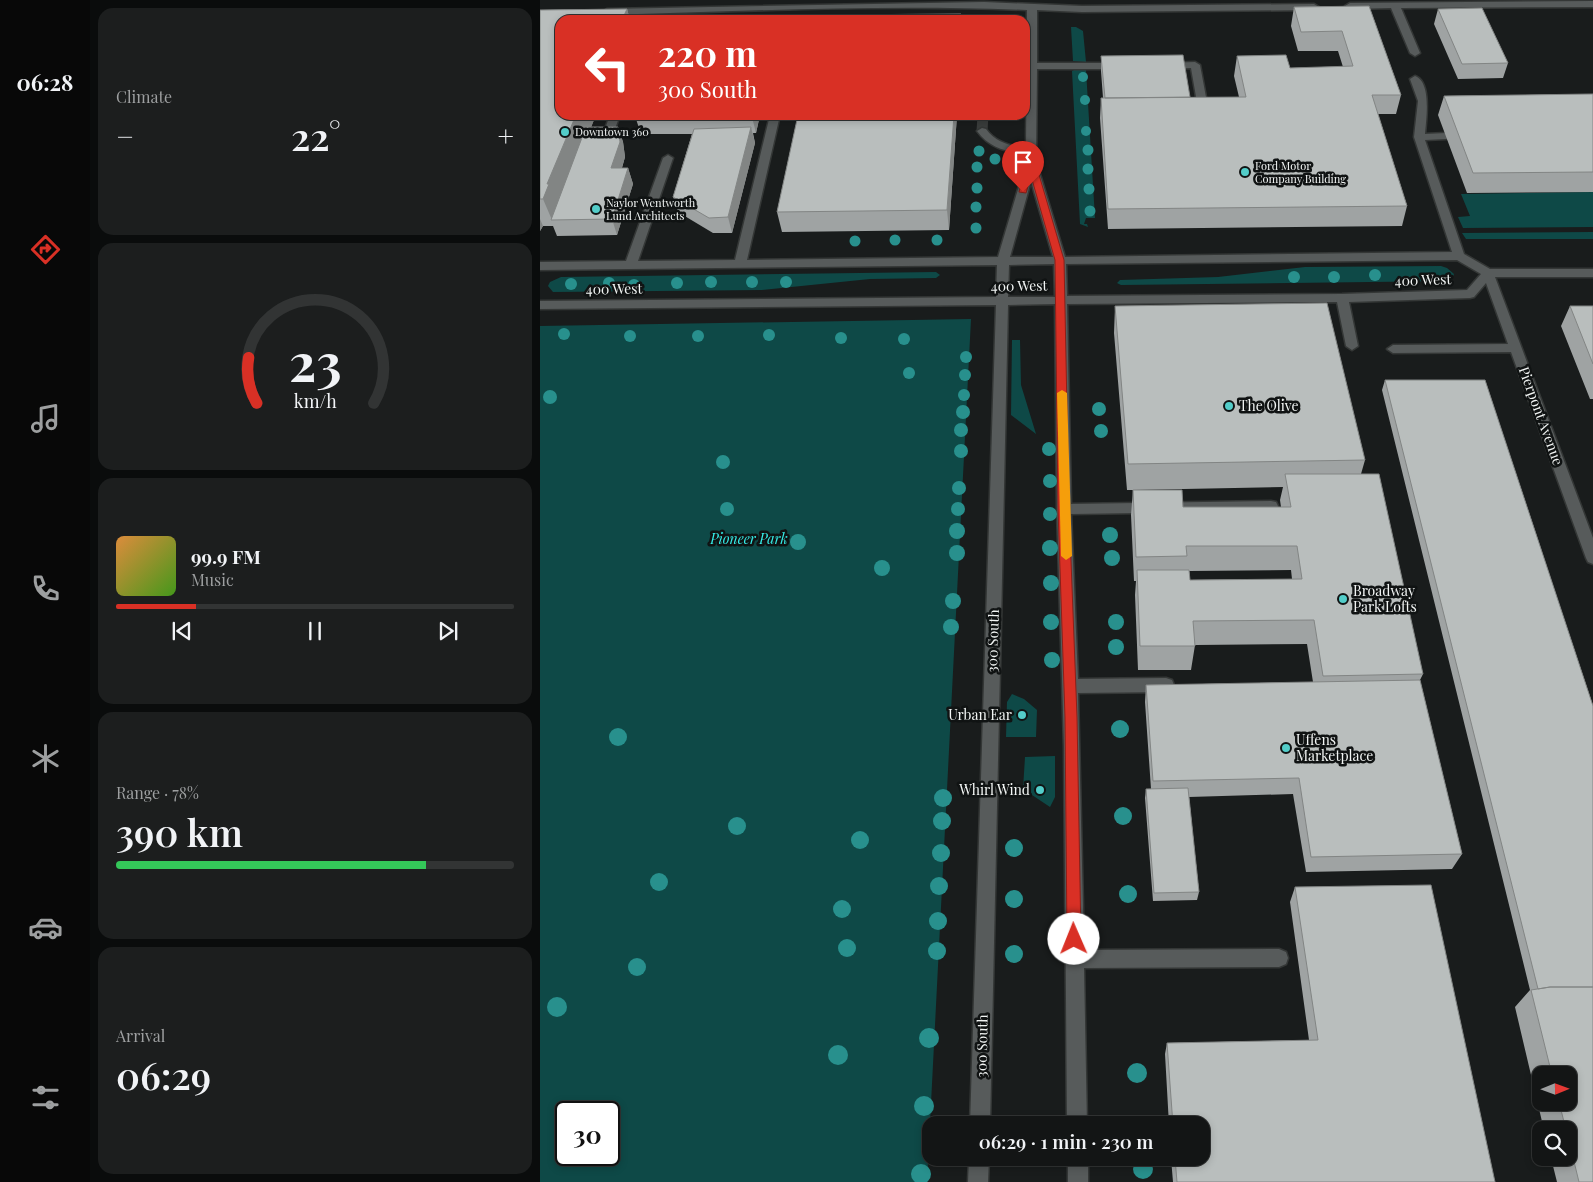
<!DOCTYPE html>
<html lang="en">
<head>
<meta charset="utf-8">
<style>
	:root { --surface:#131515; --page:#1c1e1e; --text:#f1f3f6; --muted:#9d9fa0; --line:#323434; --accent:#d93025 }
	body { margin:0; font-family:"Playfair Display",serif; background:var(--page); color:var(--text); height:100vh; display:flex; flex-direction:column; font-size:19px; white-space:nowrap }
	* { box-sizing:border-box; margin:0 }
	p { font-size:16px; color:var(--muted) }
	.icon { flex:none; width:28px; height:28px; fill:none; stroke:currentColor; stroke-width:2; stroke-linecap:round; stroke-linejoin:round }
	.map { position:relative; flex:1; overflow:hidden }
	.sheet { display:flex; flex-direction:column; gap:8px; padding:8px; background:#0a0c0c; width:450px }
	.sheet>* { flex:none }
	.banner { position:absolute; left:15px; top:15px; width:475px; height:105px; border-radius:15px; box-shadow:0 2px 8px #0003,0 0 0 1px var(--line); background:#d93025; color:#fff; overflow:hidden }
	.needle { width:32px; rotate:89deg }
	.controls { position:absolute; left:992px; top:1066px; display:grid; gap:10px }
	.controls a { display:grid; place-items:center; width:45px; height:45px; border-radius:10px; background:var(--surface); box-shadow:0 2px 8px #0003,0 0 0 1px var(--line); font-size:25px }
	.speed { position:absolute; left:15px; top:1101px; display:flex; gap:10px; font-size:25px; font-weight:700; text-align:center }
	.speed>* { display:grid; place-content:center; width:65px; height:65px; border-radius:50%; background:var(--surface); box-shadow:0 2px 8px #0003,0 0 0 1px var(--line); line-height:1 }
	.speed .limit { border:2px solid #111; border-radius:8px; background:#fff; color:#111 }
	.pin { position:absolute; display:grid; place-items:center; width:42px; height:42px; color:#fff; margin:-51px -21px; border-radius:50% 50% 50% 0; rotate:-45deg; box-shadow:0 0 5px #0007 }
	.pin .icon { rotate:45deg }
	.me { position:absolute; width:55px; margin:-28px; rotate:359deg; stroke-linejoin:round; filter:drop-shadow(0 0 4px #0008) }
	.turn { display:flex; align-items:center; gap:18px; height:105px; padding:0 20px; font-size:22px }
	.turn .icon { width:65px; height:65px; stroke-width:2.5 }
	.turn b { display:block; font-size:35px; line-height:42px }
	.big { font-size:38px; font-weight:600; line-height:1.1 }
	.sheet .tile { flex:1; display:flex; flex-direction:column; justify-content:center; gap:8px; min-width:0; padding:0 18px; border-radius:15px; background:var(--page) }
	.sheet .dial { align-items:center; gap:0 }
	.dial svg { height:130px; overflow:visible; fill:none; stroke:var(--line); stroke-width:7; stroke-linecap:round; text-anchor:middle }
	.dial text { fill:var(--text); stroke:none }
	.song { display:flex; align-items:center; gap:15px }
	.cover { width:60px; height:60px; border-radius:8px; background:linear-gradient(135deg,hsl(30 70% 55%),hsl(100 70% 35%)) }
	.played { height:5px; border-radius:2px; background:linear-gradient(90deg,var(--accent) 20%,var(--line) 20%) }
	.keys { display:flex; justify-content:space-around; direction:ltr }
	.heat { display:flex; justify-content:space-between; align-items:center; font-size:28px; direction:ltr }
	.charge { height:8px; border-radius:4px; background:linear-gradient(90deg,#34c759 78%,var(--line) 0) }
	.trip { position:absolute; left:382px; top:1116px; width:288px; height:50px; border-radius:15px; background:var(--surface); box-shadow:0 2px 8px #0003,0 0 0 1px var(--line); font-weight:600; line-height:50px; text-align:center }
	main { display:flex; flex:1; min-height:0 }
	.tabs { display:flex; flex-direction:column; width:90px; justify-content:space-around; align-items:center; background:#080808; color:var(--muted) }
	.tabs .icon { width:35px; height:35px }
	.tabs .current { color:var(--accent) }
	.tabs b { font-size:22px; color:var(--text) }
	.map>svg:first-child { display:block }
	.green { fill:#0e4947; fill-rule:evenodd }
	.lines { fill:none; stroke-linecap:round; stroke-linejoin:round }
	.minor-tunnel { stroke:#3a3d3c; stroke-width:11; stroke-dasharray:11 5.5; stroke-linecap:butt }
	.minor-casing { stroke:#343736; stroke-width:3 }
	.minor { fill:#575b5b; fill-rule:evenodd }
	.tree { fill:#28908d }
	.wall { fill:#9fa3a3; fill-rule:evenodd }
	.shaded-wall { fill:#828584 }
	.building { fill:#b9bebd; stroke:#828584 }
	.route { fill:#d93025; stroke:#8d1f18 }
	.slow { fill:#f59e0b }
	.poi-dot { fill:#53cdc9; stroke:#101313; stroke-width:2 }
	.labels { text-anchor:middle; stroke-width:5; stroke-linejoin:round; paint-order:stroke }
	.far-poi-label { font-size:11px; fill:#f2f5f4; stroke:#101313; text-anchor:start }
	.street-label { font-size:14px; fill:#f2f5f4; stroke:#101313 }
	.poi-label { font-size:14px; fill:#f2f5f4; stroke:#101313; text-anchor:start }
	.park-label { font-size:14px; font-style:italic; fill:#35eee9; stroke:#101313 }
</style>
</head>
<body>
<main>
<nav class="tabs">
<b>06:28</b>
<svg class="icon current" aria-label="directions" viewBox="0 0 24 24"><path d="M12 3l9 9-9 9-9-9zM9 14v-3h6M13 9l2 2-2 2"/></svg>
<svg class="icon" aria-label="music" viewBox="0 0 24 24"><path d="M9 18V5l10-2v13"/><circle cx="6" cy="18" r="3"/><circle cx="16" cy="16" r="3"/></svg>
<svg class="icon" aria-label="phone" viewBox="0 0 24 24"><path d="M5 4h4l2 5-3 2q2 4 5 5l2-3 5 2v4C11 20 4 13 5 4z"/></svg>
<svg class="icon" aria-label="climate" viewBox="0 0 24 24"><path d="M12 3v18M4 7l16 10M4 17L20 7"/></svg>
<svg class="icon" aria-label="car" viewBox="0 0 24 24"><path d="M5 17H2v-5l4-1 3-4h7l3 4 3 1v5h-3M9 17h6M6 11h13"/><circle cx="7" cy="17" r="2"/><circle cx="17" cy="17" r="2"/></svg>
<svg class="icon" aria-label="filters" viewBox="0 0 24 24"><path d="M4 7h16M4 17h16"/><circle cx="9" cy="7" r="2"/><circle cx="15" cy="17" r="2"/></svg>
</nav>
<section class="sheet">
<div class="tile"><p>Climate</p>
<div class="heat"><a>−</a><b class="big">22°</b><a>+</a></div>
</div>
<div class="tile dial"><svg viewBox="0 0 100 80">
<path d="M14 69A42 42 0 1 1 86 69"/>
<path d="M14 69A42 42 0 0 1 9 41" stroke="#d93025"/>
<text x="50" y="56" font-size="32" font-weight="700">23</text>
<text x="50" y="72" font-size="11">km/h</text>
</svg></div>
<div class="tile">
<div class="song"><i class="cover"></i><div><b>99.9 FM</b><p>Music</p></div></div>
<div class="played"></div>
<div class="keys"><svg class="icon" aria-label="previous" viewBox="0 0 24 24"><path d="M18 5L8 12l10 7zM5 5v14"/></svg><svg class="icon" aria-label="pause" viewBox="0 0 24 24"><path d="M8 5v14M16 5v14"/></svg><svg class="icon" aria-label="next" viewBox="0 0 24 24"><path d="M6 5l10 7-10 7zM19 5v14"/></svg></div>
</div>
<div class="tile"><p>Range · 78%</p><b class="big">390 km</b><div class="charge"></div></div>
<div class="tile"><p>Arrival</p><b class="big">06:29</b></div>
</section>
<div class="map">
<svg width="1053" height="1182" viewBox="0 0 1053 1182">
	<rect width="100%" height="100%" fill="#191c1c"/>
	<path class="green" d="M531,27h5l7,4 3,31 -13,-1z
		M534,70h12l9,148h-9l-2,6h3l1,3 -8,-3 -8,-153z
		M1053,192v35l-130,1 -5,-11 12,-1 -9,-22z
		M1053,232v7h-127l-4,-6z
		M901,266l6,2 7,6 -3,7 -330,4 -4,-2 3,-3 98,-3 87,-10z
		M396,272l4,3 -4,3 -66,1 -108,11 -209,2 -5,-6 2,-4 11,-5z
		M431,319l-44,863h-387v-856zM26,1112h43v43h-43z
		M472,340h8l1,45 15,49 -25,-19z
		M472,694l12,5 13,11 -1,27h-30l1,-35z
		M515,756v41l-5,10 -27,-18 2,-32z"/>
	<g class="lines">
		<path class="minor-tunnel" d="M442,131l1,-16"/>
		<g class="minor-casing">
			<path id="minor" d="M1053,1v6l-192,1 19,45 -5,3 -5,-3 -19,-45 -41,1 -5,-3 5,-3z
				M444,2l98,4 232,-2 5,3 -5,3 -232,2 -45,-2v53h83l5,3 -5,3h-83l-1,92 29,96 387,-5 -38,-115 4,-36 -8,-22 5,-3c17,6 11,44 10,58l21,-1 5,3 -5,3 -21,1 39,114 26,15h103v8h-98l98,261v26l-5,-2 -2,-4 -75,-206 -118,1 -6,-4 6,-4 115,-1 -22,-61 -12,14 -4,1 -121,4 9,44 -6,4 -6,-4 -9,-44 -270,2 4,200 200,-3 5,1 2,4 -2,4 -5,1 -200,3 7,165 88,-1 6,2 2,5 -2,5 -6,2 -88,1 6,257 195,-1 7,3 2,6 -2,6 -7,3 -195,1 3,157h-20l-3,-378 -7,-238 -2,-205 -47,1 -18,820h-20l26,-820 -456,4v-8l456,-4 1,-32 -457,5v-8l86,-1 37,-103 5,-3 5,3 -35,103 97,-1 35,-145h10l-33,145 251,-3 28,-95v-7c-20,-4 -37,-7 -49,-24l5,-3 4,1c10,14 24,16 40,20l1,-139c-139,-6 -280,1 -420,5l-5,-3 5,-3zM491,181l22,76h-43zM917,260l24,14 -14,16 -125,4 -275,2 -1,-32zM514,264l1,33h-47l1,-32z
				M655,62l5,3 8,43 -5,3 -5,-3 -7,-40 -25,1 -5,-3 5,-3z
				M70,115h10l-8,22 -5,3 -5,-3z
				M429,1158h20l-1,24h-20z
				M528,1158h20v24h-20z"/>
		</g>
		<use href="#minor" class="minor"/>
	</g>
	<g class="tree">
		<circle cx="543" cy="77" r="5"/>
		<circle cx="545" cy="100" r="5"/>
		<circle cx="546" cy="131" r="5"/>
		<circle cx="548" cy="150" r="5.5"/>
		<circle cx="439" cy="151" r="5.5"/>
		<circle cx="455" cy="159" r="5.5"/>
		<circle cx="437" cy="167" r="5.5"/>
		<circle cx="548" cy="169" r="5.5"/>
		<circle cx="437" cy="188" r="5.5"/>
		<circle cx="549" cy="189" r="5.5"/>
		<circle cx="436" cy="207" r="5.5"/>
		<circle cx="550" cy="211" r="5.5"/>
		<circle cx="436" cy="228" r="5.5"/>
		<circle cx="355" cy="240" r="5.5"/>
		<circle cx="397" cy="240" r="5.5"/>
		<circle cx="315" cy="241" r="5.5"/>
		<circle cx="835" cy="275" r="6"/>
		<circle cx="754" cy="277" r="6"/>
		<circle cx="794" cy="277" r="6"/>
		<circle cx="171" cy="282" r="6"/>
		<circle cx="212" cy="282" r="6"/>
		<circle cx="246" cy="282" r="6"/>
		<circle cx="69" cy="283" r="6"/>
		<circle cx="137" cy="283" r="6"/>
		<circle cx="31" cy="284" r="6"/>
		<circle cx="94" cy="285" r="6"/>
		<circle cx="24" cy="334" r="6"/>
		<circle cx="229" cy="335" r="6"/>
		<circle cx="90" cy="336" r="6"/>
		<circle cx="158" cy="336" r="6"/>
		<circle cx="301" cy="338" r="6"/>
		<circle cx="364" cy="339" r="6"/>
		<circle cx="426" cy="357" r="6"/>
		<circle cx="369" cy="373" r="6"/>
		<circle cx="425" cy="375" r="6"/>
		<circle cx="424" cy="395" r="6"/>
		<circle cx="10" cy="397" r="7"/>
		<circle cx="559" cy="409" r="7"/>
		<circle cx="423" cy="412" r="7"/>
		<circle cx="421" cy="430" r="7"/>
		<circle cx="561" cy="431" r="7"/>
		<circle cx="509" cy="449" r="7"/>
		<circle cx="421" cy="451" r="7"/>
		<circle cx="183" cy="462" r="7"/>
		<circle cx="510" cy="481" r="7"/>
		<circle cx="419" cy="488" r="7"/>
		<circle cx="187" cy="509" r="7"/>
		<circle cx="418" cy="509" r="7"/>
		<circle cx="510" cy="514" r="7"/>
		<circle cx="417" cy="531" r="8"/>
		<circle cx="570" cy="535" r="8"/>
		<circle cx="258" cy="542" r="8"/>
		<circle cx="510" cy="548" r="8"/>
		<circle cx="417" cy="553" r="8"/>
		<circle cx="572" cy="558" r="8"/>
		<circle cx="342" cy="568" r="8"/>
		<circle cx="511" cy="583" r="8"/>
		<circle cx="413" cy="601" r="8"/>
		<circle cx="511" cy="622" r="8"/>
		<circle cx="576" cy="622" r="8"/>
		<circle cx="411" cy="627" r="8"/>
		<circle cx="576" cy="647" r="8"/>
		<circle cx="512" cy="660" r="8"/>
		<circle cx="580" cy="729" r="9"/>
		<circle cx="78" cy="737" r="9"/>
		<circle cx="403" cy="798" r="9"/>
		<circle cx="583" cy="816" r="9"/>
		<circle cx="402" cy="821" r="9"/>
		<circle cx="197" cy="826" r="9"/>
		<circle cx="320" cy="840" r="9"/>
		<circle cx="474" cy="848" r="9"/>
		<circle cx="401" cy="853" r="9"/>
		<circle cx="119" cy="882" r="9"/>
		<circle cx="399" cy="886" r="9"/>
		<circle cx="588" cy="894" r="9"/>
		<circle cx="474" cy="899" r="9"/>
		<circle cx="302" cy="909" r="9"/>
		<circle cx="398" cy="921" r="9"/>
		<circle cx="307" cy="948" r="9"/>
		<circle cx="397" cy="951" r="9"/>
		<circle cx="474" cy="954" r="9"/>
		<circle cx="97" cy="967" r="9"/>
		<circle cx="17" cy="1007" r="10"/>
		<circle cx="389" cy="1038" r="10"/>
		<circle cx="298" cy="1055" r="10"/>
		<circle cx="597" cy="1073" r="10"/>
		<circle cx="384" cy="1106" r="10"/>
		<circle cx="603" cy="1169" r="10"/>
		<circle cx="381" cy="1174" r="10"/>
	</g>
	<path class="wall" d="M829,6l32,89 -5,19h-18l29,92 -5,20 -294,3 -8,-111 1,-20h2l-2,-27v-15l89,41h49l-5,-21 3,-20 53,12 53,-1 -5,-16h-40l-7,-25 3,-19z
		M87,9l3,11h-70v95h36l-5,12h27l5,15 2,15 -3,11h6l5,16 -16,51 -60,1 -4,-10h-10l-3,5v-221z
		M898,9l70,54 -5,15 -45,1 -24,-55z
		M1053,94v98l-126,1 -29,-78 6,-19z
		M220,115l-4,18h-3l2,10 -23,90h-19l-35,-21 -5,-15 19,-63h-51l-5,-15z
		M258,115h159l-8,115 -167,2 -5,-20z
		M575,306l250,154 -4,14 62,200 -3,6 42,174 -10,15 -146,3 -13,-78 -104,3 10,95 -2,8 -44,1 -8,-103 1,-9h5l-6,-87 1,-17 167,-3 -6,-38 -112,1 -4,25h-53l-3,-75 1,-14h-2l-3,-66 2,-25h-6l-13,-157zM743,487l-3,13 1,7h-98l-50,-17zM751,570l1,9 -102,1 -1,-9z
		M1030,306h23v93h-3l-29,-73z
		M845,380h100l108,326v476h-36l-6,-24h18v-28h-25l-29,-123 15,-17 -148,-600zM1001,1075h28v27h-28z
		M755,887l200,295h-322l-2,-24h30v-33h-32l-4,-71 2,-11 142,-3 -19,-138z"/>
	<path class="shaded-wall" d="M87,9l3,11h-8z
		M36,115h20l-37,93 -7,12 -9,-21 4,-15z
		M213,115h7l-4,18 -4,-16z
		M414,115h3l-8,115 -2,-20z
		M78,127l5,15 2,15 -8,27 -6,-16z
		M211,127l4,16 -23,90 -4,-16z
		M88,168l5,16 -16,51 -5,-16z
		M0,219l3,7 -3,5z"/>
	<path class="building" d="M829,6l32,89h-29l35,111 -299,3 -7,-111 145,-1 -9,-41 49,-1 4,13 63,-2 -11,-35 -41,1 -7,-25z
		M942,8l26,55 -46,1 -24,-55z
		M87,9l-5,11h-62v95h16l-29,69h2l-6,15h-3v-189z
		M421,14v6h-143l2,-5z
		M243,15l-2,5h-122l2,-4z
		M643,55l7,42 -85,1 -4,-42z
		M1053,94v78l-120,1 -29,-77z
		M98,115h115l-1,2 -116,2z
		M258,115h156l-7,95 -170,2z
		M46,127h32l2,15 -9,26h17l-16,51 -61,1z
		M211,127l-23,90 -19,1 -36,-21 21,-68z
		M787,303l38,157 -237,4 -13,-158z
		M1030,306h23v58z
		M845,380h100l108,326v281h-43l-12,2z
		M745,474h94l44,200 -100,2 -9,-56 -121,1 2,25h-55l-3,-76h52l1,10 112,-1 -5,-33h-111l1,10 -51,1 -3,-67h49l1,17h108z
		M880,680l42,174 -151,3 -12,-79 -146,3 -7,-96z
		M648,788l11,104 -45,1 -8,-104z
		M891,885l64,297h-318l-2,-24h26v-33h-28l-6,-82 151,-3 -23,-153z
		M1010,987h43v195h-14l-10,-41v-11h-3l-7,-28h10v-27h-17l-21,-85z"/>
	<path class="route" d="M491,159l4,2 29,99 5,249 8,208 4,222 -2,5 -5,2 -5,-2 -2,-5 -2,-222 -7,-208 -3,-249 -24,-84 -5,17 -7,-1 8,-31z"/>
	<path class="slow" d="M522,390l5,3 5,163 -6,4 -5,-4 -4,-163z"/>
	<g class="poi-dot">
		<circle cx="25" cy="132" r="5"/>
		<circle cx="705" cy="172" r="5"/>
		<circle cx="56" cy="209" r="5"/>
		<circle cx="689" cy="406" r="5"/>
		<circle cx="803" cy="599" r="5"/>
		<circle cx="482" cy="715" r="5"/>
		<circle cx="746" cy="748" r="5"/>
		<circle cx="500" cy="790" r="5"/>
	</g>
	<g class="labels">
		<g class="far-poi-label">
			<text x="35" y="136">Downtown 360</text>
			<text x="715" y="170">Ford Motor<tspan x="715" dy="13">Company Building</tspan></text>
			<text x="66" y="207">Naylor Wentworth<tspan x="66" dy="13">Lund Architects</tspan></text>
		</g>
		<g class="street-label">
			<text transform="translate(883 280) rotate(-2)" y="5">400 West</text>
			<text transform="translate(479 286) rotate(-1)" y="5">400 West</text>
			<text transform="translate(74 289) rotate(-1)" y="5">400 West</text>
			<text transform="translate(1001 416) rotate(70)" y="5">Pierpont Avenue</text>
			<text transform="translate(453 641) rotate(-88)" y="5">300 South</text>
			<text transform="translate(442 1046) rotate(-89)" y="5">300 South</text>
		</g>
		<g class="poi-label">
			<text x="699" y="411">The Olive</text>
			<text x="813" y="596">Broadway<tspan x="813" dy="16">Park Lofts</tspan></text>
			<text x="472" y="720" text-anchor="end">Urban Ear</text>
			<text x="756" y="745">Uffens<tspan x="756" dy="16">Marketplace</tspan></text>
			<text x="490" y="795" text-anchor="end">Whirl Wind</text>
		</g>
		<g class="park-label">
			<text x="209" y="544">Pioneer Park</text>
		</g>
	</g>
</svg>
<div class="controls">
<a><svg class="needle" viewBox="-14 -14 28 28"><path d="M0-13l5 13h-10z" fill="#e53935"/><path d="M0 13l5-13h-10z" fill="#9d9fa0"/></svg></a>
<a><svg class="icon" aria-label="search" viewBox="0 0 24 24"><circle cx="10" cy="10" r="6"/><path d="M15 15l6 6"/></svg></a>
</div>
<div class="speed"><div class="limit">30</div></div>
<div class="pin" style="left:483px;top:192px;background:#d93025"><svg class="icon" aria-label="arrive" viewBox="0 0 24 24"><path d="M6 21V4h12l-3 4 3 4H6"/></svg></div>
<svg class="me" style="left:534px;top:939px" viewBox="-20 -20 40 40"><circle r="19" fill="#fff"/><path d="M0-13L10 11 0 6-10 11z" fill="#d93025"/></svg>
<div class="trip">06:29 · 1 min · 230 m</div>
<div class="banner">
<div class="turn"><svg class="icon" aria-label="left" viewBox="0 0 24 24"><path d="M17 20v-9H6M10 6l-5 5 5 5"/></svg><div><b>220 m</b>300 South</div></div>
</div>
</div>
</main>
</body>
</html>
